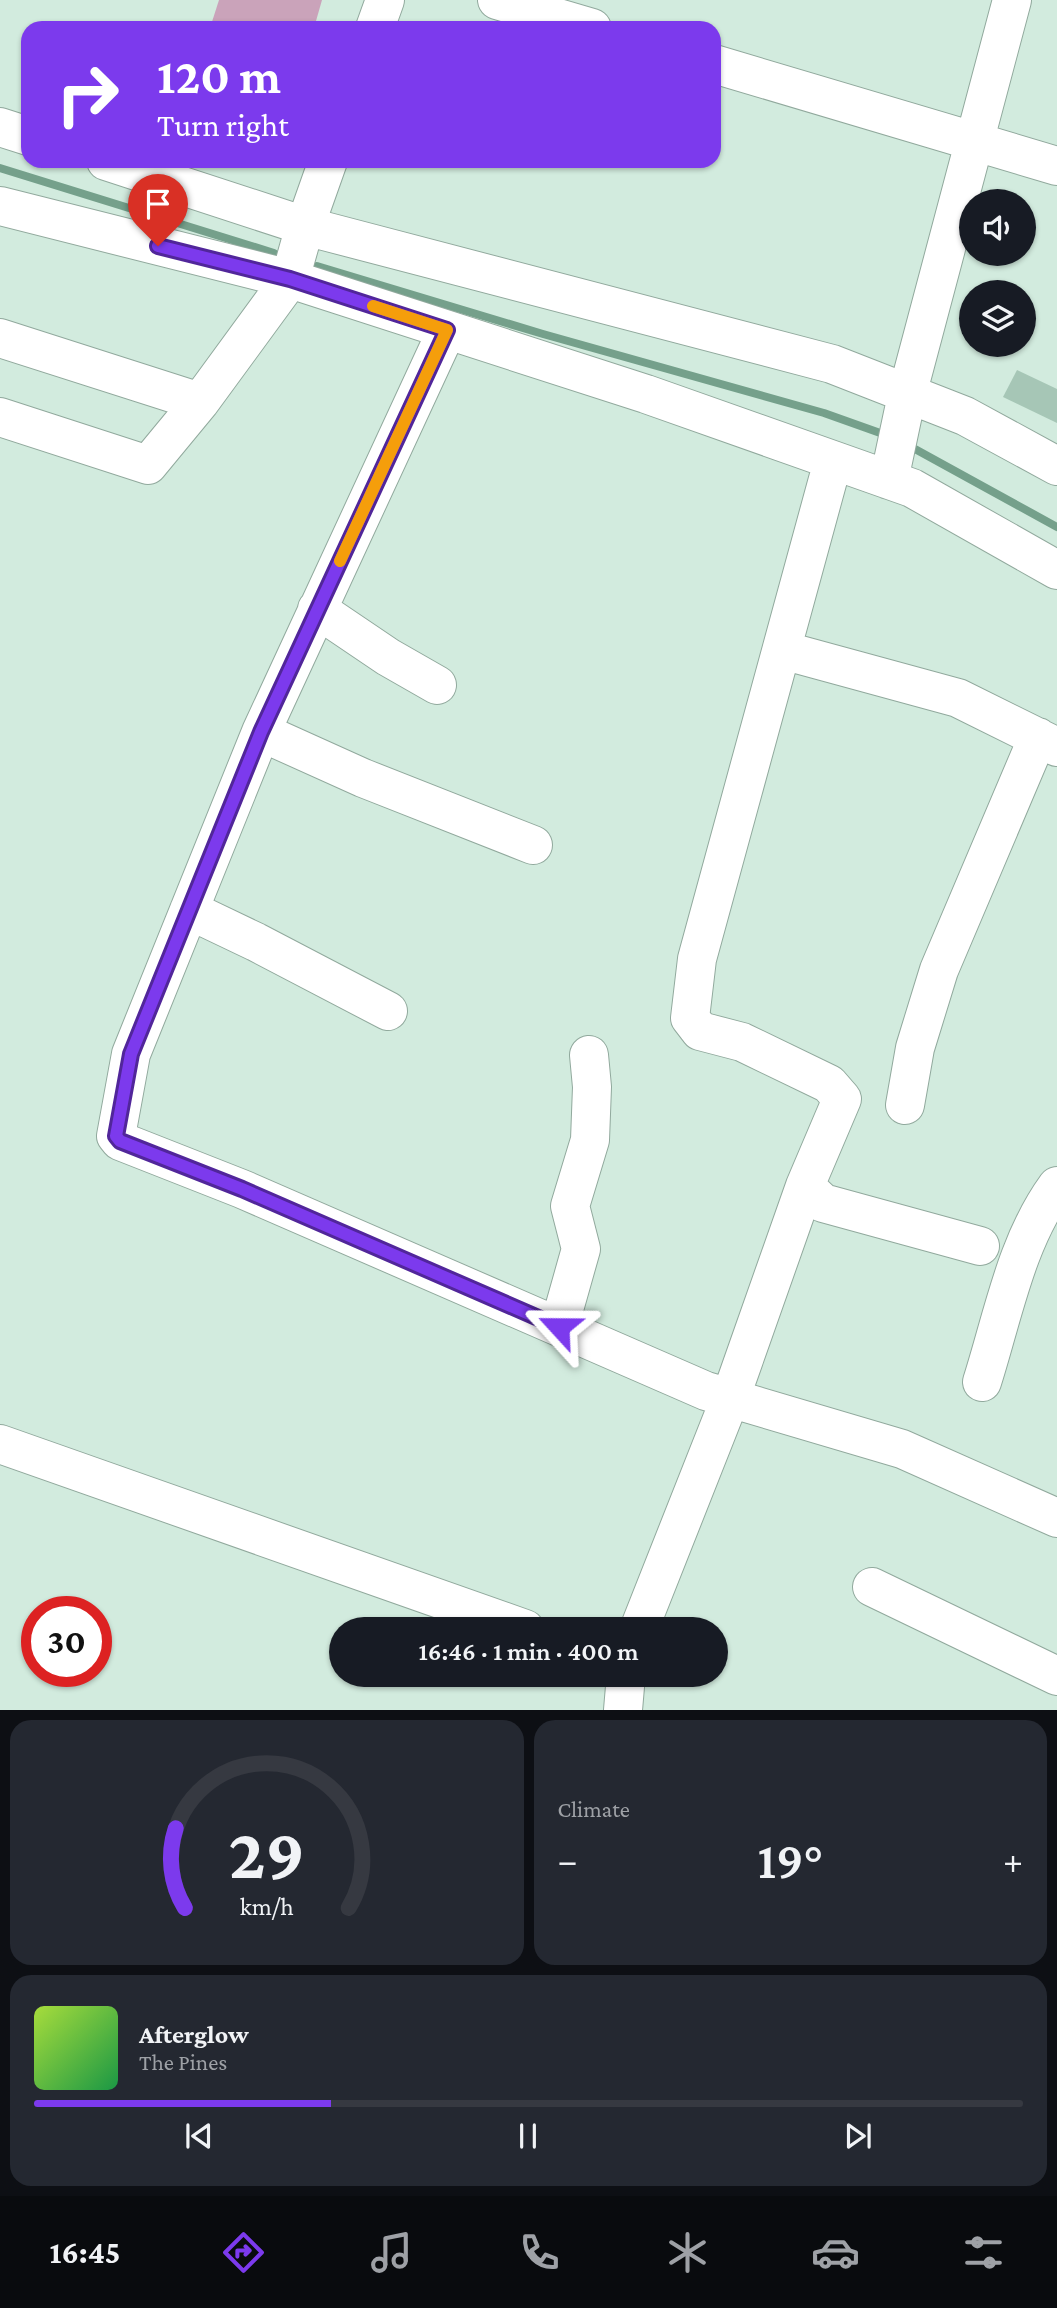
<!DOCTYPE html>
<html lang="en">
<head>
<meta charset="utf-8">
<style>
	:root { --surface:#171b24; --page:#242831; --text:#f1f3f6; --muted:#9ea1a6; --line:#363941; --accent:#7c3aed }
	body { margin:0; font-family:"Crimson Pro",serif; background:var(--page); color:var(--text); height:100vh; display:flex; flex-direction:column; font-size:26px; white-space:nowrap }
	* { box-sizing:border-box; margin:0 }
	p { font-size:23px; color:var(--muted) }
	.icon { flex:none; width:38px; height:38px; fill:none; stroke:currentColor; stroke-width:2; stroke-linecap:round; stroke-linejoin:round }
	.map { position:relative; height:1710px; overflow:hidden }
	.side { display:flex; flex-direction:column; gap:10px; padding:10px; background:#0d0f14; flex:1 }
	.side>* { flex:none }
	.banner { position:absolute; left:21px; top:21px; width:700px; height:147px; border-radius:21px; box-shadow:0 2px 5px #0004; background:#7c3aed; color:#fff; overflow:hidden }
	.controls { position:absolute; left:959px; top:189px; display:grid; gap:14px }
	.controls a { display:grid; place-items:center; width:77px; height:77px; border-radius:50%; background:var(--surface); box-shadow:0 2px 5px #0004; font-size:35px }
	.speed { position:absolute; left:21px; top:1596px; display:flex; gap:14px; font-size:35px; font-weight:700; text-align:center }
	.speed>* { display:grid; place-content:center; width:91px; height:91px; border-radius:50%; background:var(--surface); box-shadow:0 2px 5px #0004; line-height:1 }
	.speed .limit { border:10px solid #d22; background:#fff; color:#111 }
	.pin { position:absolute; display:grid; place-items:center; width:60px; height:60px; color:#fff; margin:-72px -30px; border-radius:50% 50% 50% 0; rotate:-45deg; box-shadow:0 0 7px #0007 }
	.pin .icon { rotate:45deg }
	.me { position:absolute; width:77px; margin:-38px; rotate:294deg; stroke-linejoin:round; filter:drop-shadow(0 0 5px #0008) }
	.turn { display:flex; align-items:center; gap:24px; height:147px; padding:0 21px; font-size:32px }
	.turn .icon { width:91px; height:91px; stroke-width:2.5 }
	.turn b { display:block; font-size:49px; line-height:60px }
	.big { font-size:52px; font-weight:600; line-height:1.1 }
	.side .widget { flex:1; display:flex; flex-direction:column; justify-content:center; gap:10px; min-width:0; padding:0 24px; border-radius:21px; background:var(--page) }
	.side .dial { align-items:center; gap:0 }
	.dial svg { height:182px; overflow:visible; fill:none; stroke:var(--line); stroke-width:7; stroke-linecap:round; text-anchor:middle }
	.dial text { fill:var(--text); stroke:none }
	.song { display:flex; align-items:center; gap:21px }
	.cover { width:84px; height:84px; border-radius:10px; background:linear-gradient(135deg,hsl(80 70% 55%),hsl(140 70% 35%)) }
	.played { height:7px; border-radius:4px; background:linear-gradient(90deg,var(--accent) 30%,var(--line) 30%) }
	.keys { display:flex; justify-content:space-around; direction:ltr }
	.heat { display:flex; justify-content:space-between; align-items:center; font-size:38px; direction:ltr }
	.side .tiles { flex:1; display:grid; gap:10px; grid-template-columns:1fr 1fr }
	.widget:last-child { grid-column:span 2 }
	.trip { position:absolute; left:329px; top:1617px; width:399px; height:70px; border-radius:35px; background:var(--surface); box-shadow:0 2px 5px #0004; font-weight:600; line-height:70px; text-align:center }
	.menu { display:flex; height:112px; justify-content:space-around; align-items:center; background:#090b0e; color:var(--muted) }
	.menu .icon { width:49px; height:49px }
	.menu .current { color:var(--accent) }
	.menu b { font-size:32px; color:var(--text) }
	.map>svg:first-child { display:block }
	.green { fill:#a6c6b6 }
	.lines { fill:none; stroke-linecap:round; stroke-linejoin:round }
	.stream { stroke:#75a08b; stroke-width:8 }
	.building { fill:#caa3ba }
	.minor-casing { stroke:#91a99d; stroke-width:40 }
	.minor { stroke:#fff; stroke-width:38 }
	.route-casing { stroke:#51269a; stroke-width:18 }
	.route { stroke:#7c3aed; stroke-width:12 }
	.slow { stroke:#f59e0b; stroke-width:12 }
</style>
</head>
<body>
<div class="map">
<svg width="1057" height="1710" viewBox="0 0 1057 1710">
	<rect width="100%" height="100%" fill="#d2ebde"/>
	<path class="green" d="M1017,370l40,19v34l-54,-26z"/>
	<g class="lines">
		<path class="stream" d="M0,168l274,85
			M317,266l226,68 281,79 59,21
			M915,449l142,78"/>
	</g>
	<path class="building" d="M219,0h103l-8,28h-104z"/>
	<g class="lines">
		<g class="minor-casing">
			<path id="minor" d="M497,0l95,28
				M375,28l10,-28
				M714,64l343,102
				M0,127l28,9
				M106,161l199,65 527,138 133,52 92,50
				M0,206l290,73 356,115 266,94 145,82
				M447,330l-186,402 -130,322 -15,82 4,5 122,48 464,202 196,58 155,69
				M0,338l200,64
				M0,417l148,48 52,-63 90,-123 15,-53 23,-65
				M889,480l18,-85 105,-395
				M317,609l71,48 49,28
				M782,650l176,48 99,49
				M261,732l102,46 170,67
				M189,910l67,32 132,69
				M905,1105l10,-57 24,-78 99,-233
				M805,1186l18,17 157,43
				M559,1327l22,-78 -11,-43 20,-66 2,-53 -3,-32
				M982,1382c21,-66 34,-140 75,-196
				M0,1444l525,185
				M872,1587l185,89
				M639,1629l91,-230 75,-213 37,-87 -13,-15 -87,-42 -42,-11 -10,-13 7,-59 136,-498
				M623,1710l3,-35"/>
		</g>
		<use href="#minor" class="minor"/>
	</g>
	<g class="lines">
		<g class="route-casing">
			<path id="route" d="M158,246l132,33 157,51 -186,402 -130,322 -15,82 4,5 122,48 317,138"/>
		</g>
		<use href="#route" class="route"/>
		<path class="slow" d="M340,561l107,-231 -74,-24"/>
	</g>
</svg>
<div class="controls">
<a><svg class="icon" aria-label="sound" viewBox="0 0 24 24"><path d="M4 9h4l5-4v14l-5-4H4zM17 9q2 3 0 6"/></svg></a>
<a><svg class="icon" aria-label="layers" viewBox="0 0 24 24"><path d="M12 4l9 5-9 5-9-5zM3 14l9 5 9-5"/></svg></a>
</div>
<div class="speed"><div class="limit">30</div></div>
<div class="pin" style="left:158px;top:246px;background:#d93025"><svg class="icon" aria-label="arrive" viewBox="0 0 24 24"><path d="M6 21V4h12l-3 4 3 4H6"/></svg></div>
<svg class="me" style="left:559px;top:1327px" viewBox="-20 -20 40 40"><path d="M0-17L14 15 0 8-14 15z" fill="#7c3aed" stroke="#fff" stroke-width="4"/></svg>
<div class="trip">16:46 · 1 min · 400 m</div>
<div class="banner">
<div class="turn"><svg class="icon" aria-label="right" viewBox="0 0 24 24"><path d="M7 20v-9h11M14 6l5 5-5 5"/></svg><div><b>120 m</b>Turn right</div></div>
</div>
</div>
<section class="side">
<div class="tiles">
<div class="widget dial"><svg viewBox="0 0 100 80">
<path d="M14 69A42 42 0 1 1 86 69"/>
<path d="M14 69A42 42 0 0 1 10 34" stroke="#7c3aed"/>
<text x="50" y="56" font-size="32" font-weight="700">29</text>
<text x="50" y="72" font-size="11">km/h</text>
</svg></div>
<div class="widget"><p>Climate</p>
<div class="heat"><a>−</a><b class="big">19°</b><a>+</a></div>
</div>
<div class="widget">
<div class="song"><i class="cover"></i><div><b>Afterglow</b><p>The Pines</p></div></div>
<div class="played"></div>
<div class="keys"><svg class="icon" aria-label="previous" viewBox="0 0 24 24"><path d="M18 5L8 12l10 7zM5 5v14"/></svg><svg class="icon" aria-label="pause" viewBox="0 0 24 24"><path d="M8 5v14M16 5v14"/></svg><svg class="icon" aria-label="next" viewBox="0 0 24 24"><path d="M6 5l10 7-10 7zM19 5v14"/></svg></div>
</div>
</div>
</section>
<nav class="menu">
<b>16:45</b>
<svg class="icon current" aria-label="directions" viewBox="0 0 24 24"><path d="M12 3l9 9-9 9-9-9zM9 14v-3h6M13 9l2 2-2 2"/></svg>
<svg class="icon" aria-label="music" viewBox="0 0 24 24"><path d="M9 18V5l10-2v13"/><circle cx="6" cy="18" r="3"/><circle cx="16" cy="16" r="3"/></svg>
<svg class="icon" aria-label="phone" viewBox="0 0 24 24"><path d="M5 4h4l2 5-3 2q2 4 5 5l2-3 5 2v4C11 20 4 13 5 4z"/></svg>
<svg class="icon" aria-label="climate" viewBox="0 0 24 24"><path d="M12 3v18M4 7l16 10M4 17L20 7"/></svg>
<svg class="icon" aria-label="car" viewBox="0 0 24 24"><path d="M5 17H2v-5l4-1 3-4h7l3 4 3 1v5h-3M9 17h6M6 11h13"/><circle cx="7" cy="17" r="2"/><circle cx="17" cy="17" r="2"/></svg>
<svg class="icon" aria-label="filters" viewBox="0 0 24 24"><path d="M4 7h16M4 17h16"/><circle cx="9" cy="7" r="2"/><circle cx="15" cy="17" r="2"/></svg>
</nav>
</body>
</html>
